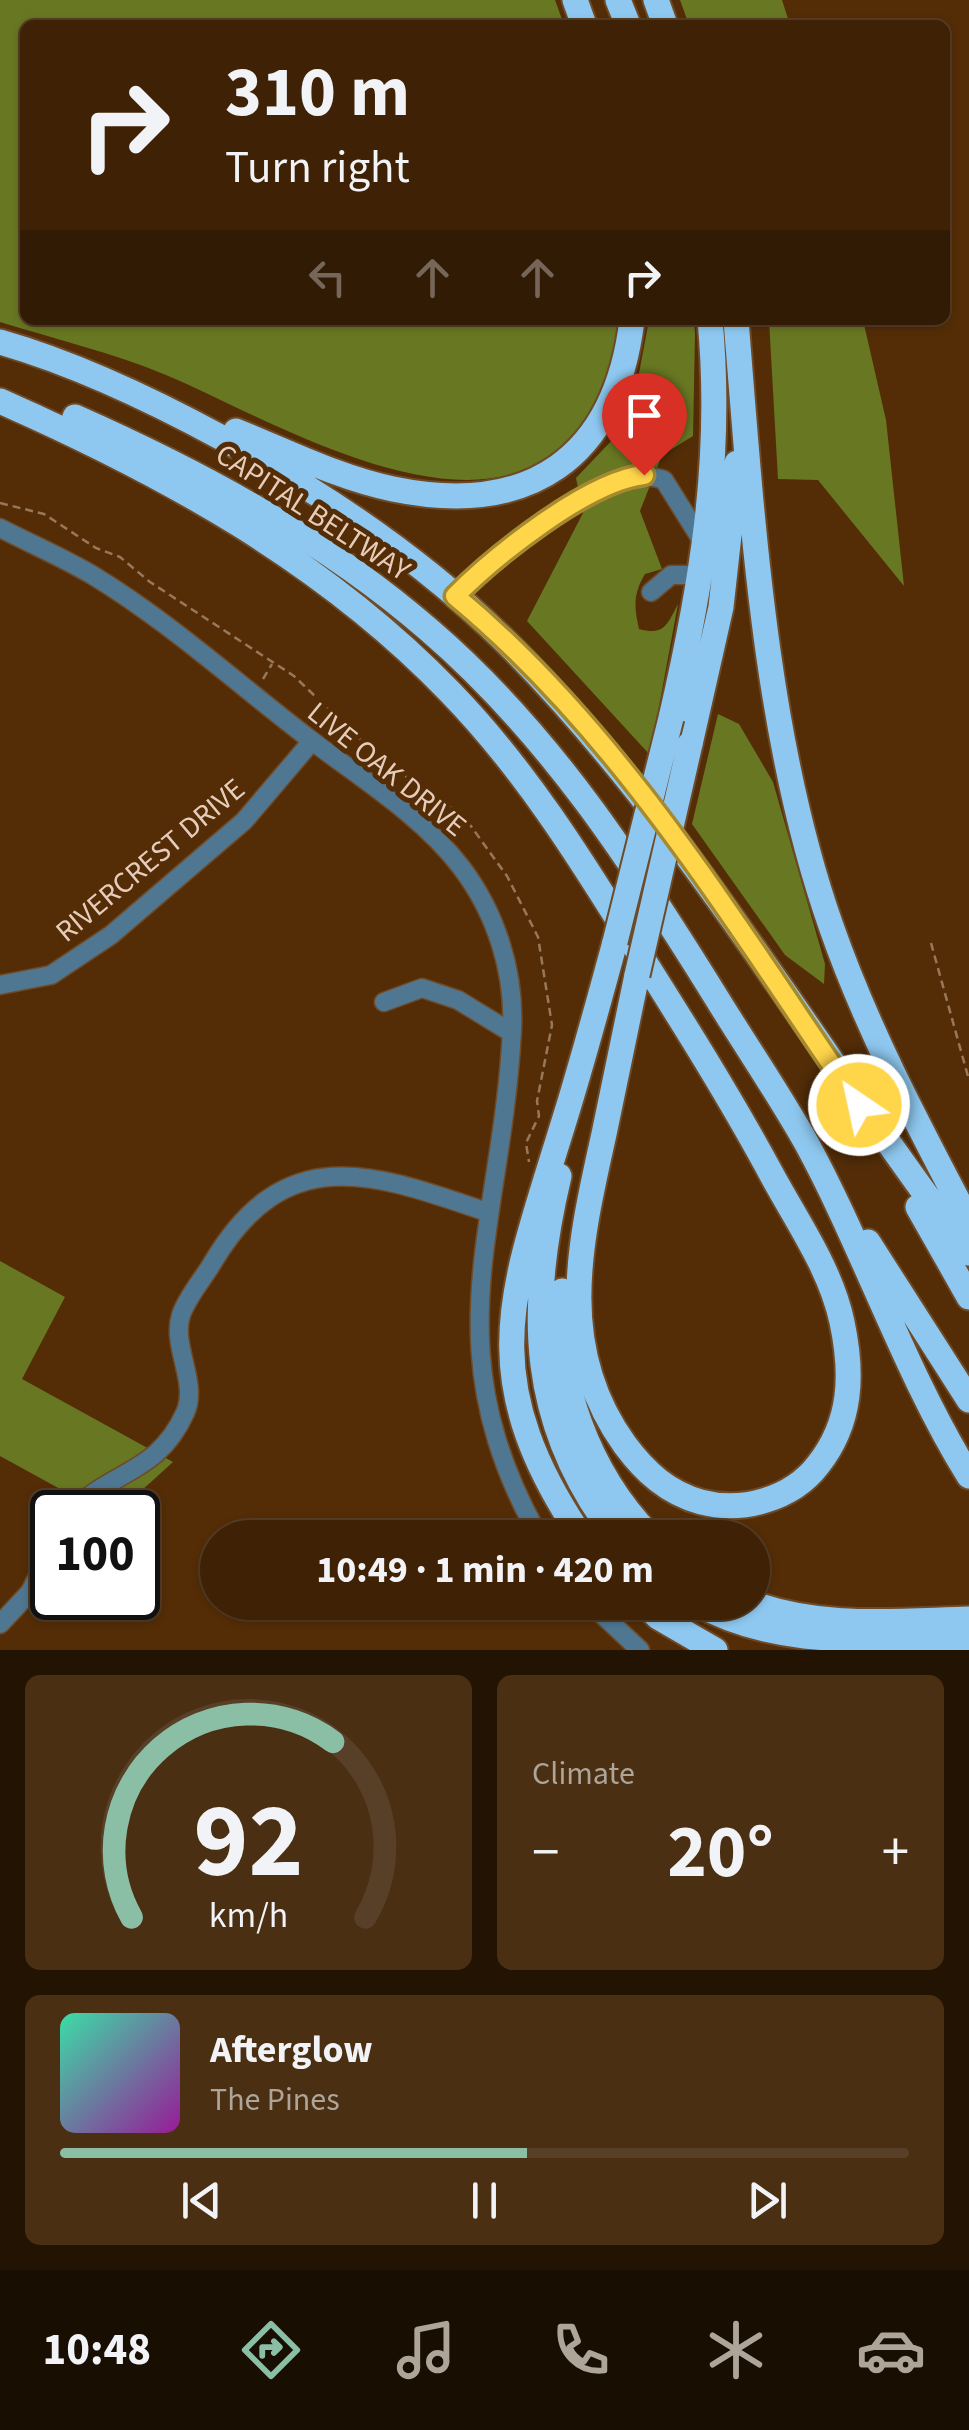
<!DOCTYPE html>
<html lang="en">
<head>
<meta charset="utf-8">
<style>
	:root { --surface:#3f2205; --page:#4a2f13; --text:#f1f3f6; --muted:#ada49a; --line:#583f27; --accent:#8abfa5 }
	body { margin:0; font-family:"Source Sans 3",sans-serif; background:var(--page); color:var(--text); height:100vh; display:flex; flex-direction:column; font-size:38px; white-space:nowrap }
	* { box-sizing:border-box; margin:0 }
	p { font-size:32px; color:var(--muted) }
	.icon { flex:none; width:55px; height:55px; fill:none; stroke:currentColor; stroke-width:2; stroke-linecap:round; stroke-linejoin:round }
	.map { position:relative; height:1650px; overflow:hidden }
	.panel { display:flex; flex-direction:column; gap:25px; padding:25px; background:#231303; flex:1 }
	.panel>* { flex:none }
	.guide { position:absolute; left:20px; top:20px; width:930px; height:305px; border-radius:15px; box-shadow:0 2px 8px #0004,0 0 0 2px var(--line); background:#3f2205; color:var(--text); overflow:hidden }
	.speed { position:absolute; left:30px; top:1490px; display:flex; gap:20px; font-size:50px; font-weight:700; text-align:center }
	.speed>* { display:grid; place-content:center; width:130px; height:130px; border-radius:50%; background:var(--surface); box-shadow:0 2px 8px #0004,0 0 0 2px var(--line); line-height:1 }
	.speed .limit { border:5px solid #111; border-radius:15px; background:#fff; color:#111 }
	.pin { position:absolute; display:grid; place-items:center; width:85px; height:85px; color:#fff; margin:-102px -42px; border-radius:50% 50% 50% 0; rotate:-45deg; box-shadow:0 0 10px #0007 }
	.pin .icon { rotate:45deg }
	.me { position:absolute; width:110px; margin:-55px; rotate:326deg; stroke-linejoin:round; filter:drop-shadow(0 0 8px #0008) }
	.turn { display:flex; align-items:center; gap:35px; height:210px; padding:0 40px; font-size:45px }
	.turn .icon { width:130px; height:130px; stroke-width:2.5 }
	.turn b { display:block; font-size:70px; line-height:85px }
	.lanes { display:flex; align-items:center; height:95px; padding:0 40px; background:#0003; justify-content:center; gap:50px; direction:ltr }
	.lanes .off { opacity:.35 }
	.big { font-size:75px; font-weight:700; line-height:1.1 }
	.panel .tile { flex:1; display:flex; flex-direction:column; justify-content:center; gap:15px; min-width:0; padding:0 35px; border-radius:15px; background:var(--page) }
	.panel .dial { align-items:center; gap:0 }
	.dial svg { height:260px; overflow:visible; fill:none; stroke:var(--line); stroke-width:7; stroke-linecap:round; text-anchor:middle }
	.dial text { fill:var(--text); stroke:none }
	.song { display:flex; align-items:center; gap:30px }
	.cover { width:120px; height:120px; border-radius:15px; background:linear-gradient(135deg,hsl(160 70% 55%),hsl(300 70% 35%)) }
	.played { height:10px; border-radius:5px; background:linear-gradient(90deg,var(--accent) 55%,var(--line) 55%) }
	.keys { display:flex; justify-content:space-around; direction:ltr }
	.heat { display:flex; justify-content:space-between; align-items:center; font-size:55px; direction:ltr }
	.panel .tiles { flex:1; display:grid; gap:25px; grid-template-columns:1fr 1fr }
	.tile:last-child { grid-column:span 2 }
	.trip { position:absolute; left:200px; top:1520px; width:570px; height:100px; border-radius:50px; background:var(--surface); box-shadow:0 2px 8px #0004,0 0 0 2px var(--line); font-weight:700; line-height:100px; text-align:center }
	.menu { display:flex; height:160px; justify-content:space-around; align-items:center; background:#190e02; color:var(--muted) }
	.menu .icon { width:70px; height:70px }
	.menu .current { color:var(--accent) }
	.menu b { font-size:45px; color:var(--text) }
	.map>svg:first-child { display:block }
	.forest { fill:#687722 }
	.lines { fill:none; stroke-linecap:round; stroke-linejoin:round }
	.minor-casing { stroke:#6e4a27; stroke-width:21 }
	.highway-casing { stroke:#6e4a27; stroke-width:29 }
	.path { stroke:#98785b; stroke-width:2.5; stroke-dasharray:8 5; stroke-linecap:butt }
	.minor { stroke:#4f7792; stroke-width:18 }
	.highway { stroke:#8ec8f0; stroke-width:25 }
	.highway-bridge-casing { stroke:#6e4a27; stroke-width:29; stroke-linecap:butt }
	.highway-bridge { stroke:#8ec8f0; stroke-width:25 }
	.route-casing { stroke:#a68a30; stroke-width:25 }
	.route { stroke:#ffd54a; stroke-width:18 }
	.labels { text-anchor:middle; stroke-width:10; stroke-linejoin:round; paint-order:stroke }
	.street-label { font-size:30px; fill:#e6cdbb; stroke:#542d07 }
</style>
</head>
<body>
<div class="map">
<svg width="969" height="1650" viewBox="0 0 969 1650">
	<rect width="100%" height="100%" fill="#542d07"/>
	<path class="forest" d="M0,0h555l9,25h-539v295h594c-6,31 -9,68 -27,94 -94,147 -312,9 -426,-39 -53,-22 -111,-36 -166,-53z
		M680,0h102l8,25h-101z
		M649,320h45l1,14 -2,102 -31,19 -22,56 22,58 -17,5c-12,20 -11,33 -6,55 25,7 28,-4 39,-25l-28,151 -123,-134 56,-108 -7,-35 39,-41 22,-53z
		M769,320h94l23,100 18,166 -86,-106 -40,-1z
		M718,714l21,10 34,58 52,182 -1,20 -39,-29 -93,-131z
		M0,1261l65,36 -43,82 151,83 -55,50h-16l-102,-56z"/>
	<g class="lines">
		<g class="minor-casing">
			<path id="minor" d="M0,528c31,16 64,30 94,48 77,47 146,110 217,164 51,39 111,76 150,127 35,46 54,105 51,163 -10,198 -82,314 28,508
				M651,592l20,-17h31
				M455,596c37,-37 155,-138 209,-116l40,64
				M0,985l51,-10 60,-40 133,-114 68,-80
				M384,1002l38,-14 36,12 54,33
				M72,1512c38,-42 85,-37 113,-99 14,-30 -14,-67 -4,-98 6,-18 22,-36 32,-53 73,-123 163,-88 274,-50
				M589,1602l51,48
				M0,1624l30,-32 22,-44"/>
		</g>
		<g class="highway-casing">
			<path id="highway" d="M575,0l9,25
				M618,0l10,25
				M656,0l9,25
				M736,320c16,197 29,419 95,606 36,103 87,199 138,296
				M0,342c77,22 152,58 222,96 103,56 203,123 287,207 179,181 306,406 460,608
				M0,401c165,73 324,160 450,291 73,75 129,164 184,253 48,76 96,152 139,232 25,46 58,93 69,145 11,52 10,100 -24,143 -26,34 -76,48 -117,37 -33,-9 -56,-30 -76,-57 -71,-98 -45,-203 -21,-311 11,-53 22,-106 33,-159
				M75,417c126,56 249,122 354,213 120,103 204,233 287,367 30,49 63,97 91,147 57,105 99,231 162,332
				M236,431c50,20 103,47 157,58 136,28 222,-30 239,-169
				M671,718c31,-133 52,-261 39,-398
				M690,744l31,-137 16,-144
				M559,1176c-32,134 -30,249 58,362
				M918,1207l51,90
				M868,1242l101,158
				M562,1291c-9,88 27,184 90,247
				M582,1538c-111,-165 -70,-247 -17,-420 18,-58 34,-117 50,-176
				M643,1602l15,15 57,33
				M695,1602c82,48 181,36 274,36
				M749,1602c71,27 145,19 220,17"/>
		</g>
		<path class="path" d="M0,503l44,11 52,34 24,9 30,25 144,94 70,67 75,60 21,8 47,65 31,61 14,88 -15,76 2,15 -13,27 3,19
			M263,679l9,-15
			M931,943l38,137"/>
		<use href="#minor" class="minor"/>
		<use href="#highway" class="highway"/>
		<g class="highway-bridge-casing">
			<path id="highway-bridge" d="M615,942l56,-224
				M637,975l53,-231"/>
		</g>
		<use href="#highway-bridge" class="highway-bridge"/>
	</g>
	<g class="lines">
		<g class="route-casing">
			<path id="route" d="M644,475c-56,6 -149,81 -189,121 167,138 283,333 404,509"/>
		</g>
		<use href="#route" class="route"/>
	</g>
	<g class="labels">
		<g class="street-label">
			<text transform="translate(313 512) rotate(33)" y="10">CAPITAL BELTWAY</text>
			<text transform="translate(387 769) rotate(39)" y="10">LIVE OAK DRIVE</text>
			<text transform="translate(150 860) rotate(-40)" y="10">RIVERCREST DRIVE</text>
		</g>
	</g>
</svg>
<div class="speed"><div class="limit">100</div></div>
<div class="pin" style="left:644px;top:475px;background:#d93025"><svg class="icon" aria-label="arrive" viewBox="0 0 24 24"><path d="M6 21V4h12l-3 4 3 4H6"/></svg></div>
<svg class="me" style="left:859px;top:1105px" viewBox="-20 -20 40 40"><circle r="17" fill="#ffd54a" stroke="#fff" stroke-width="3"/><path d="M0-11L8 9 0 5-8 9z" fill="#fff"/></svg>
<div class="trip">10:49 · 1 min · 420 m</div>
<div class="guide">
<div class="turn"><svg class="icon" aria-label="right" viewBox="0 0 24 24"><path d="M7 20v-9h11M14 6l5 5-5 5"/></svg><div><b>310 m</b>Turn right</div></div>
<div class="lanes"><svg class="icon off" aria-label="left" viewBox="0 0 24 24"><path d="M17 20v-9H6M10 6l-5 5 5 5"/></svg><svg class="icon off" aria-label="ahead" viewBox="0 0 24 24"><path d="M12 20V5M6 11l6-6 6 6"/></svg><svg class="icon off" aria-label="ahead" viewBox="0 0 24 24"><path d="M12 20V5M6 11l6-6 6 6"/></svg><svg class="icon" aria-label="right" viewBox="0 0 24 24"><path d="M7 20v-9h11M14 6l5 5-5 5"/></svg></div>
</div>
</div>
<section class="panel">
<div class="tiles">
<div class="tile dial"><svg viewBox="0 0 100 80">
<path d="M14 69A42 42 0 1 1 86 69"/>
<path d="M14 69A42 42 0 0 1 76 15" stroke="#8abfa5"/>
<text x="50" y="56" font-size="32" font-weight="700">92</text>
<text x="50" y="72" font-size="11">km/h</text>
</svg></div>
<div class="tile"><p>Climate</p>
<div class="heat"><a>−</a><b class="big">20°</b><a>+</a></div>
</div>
<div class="tile">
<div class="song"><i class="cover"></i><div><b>Afterglow</b><p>The Pines</p></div></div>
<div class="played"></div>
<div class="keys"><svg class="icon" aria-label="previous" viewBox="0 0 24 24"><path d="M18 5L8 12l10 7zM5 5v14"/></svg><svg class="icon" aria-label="pause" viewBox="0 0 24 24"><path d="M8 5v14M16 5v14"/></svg><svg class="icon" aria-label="next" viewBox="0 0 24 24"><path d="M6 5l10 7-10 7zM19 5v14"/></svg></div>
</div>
</div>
</section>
<nav class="menu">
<b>10:48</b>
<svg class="icon current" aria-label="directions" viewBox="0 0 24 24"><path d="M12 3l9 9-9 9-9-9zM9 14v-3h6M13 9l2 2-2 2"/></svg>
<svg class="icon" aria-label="music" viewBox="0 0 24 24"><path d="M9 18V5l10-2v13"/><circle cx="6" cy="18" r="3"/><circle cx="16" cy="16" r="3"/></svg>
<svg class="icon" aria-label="phone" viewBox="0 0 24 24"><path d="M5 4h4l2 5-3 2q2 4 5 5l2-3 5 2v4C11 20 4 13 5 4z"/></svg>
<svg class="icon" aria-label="climate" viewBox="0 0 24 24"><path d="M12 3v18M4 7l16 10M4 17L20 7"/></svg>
<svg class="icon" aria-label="car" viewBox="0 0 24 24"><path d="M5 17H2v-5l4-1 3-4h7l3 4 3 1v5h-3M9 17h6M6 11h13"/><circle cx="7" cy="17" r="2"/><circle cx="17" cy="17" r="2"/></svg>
</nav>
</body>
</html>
